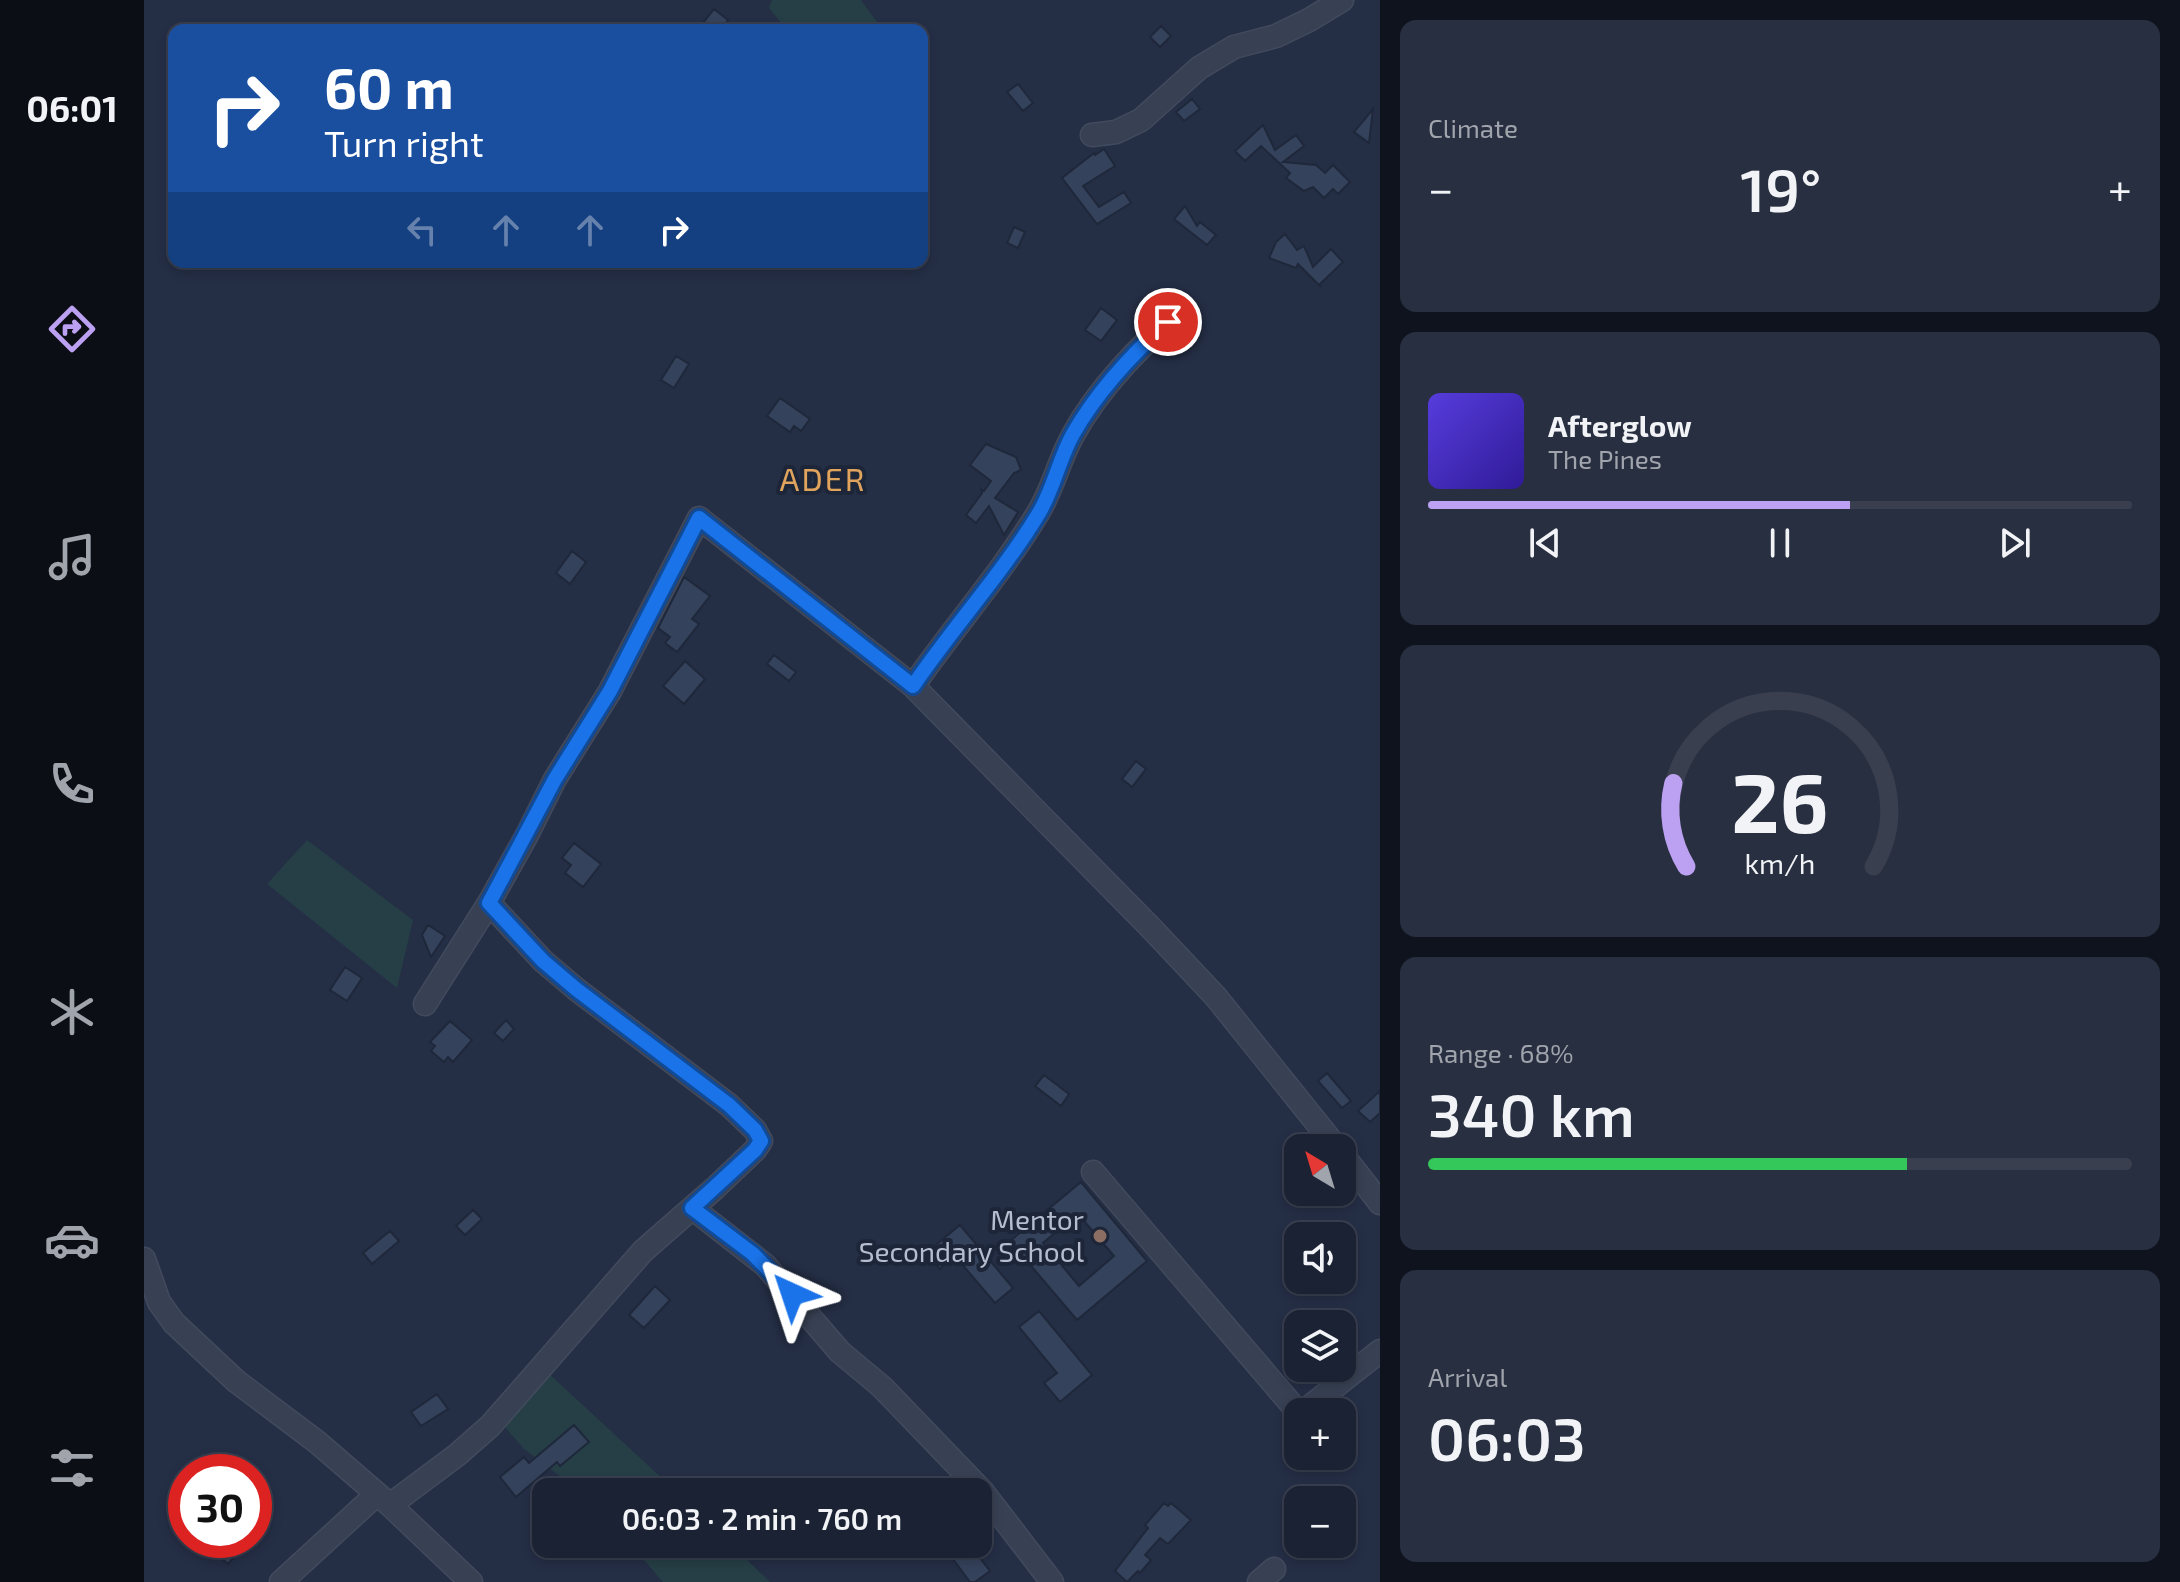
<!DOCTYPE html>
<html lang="en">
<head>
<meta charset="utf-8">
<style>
	:root { --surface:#1b2234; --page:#282f40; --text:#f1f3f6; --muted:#a0a4ac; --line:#393f4f; --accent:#bca0f2 }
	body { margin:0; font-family:"Exo 2",sans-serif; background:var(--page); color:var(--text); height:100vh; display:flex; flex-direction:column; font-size:30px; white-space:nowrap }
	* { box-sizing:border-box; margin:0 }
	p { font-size:26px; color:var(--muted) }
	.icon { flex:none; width:44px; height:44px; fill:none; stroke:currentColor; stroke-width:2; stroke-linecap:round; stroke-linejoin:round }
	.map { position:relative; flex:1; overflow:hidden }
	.drawer { display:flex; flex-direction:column; gap:20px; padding:20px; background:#0f131d; width:800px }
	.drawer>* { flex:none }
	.guide { position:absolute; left:24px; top:24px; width:760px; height:244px; border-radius:16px; box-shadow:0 4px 12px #0003,0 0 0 2px var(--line); background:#1a4fa0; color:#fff; overflow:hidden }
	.needle { width:52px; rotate:322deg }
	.fabs { position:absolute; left:1140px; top:1134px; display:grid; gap:16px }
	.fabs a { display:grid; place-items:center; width:72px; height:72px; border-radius:16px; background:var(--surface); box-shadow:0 4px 12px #0003,0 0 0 2px var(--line); font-size:40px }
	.speed { position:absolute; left:24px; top:1454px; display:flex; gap:16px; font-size:40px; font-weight:700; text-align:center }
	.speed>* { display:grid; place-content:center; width:104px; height:104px; border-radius:50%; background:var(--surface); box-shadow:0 4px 12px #0003,0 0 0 2px var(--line); line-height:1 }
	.speed .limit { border:12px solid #d22; background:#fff; color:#111 }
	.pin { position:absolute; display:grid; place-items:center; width:68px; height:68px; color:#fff; margin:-34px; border:4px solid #fff; border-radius:50%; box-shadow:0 2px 8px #0007 }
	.me { position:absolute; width:88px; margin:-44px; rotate:318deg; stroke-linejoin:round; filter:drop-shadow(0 0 6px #0008) }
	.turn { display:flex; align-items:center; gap:28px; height:168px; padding:0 24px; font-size:36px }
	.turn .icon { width:104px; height:104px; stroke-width:2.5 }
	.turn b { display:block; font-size:56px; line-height:68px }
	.lanes { display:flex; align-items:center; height:76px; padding:0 24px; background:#0003; justify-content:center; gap:40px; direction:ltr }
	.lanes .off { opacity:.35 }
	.big { font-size:60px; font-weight:600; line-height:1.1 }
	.drawer .card { flex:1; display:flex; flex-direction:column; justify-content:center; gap:12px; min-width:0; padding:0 28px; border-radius:16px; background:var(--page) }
	.drawer .dial { align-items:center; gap:0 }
	.dial svg { height:208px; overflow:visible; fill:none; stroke:var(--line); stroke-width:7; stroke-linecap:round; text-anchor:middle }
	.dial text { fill:var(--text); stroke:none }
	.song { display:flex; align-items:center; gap:24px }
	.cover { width:96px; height:96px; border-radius:12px; background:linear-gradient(135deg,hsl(250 70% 55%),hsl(250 70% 35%)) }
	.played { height:8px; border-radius:4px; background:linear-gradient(90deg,var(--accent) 60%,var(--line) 60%) }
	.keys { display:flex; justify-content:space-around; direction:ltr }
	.heat { display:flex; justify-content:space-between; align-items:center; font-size:44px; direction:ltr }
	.charge { height:12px; border-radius:6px; background:linear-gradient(90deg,#34c759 68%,var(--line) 0) }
	.trip { position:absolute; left:388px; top:1478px; width:460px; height:80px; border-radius:16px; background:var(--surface); box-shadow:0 4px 12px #0003,0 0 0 2px var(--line); font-weight:600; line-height:80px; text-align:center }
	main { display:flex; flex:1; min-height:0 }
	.tabs { display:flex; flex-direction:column; width:144px; justify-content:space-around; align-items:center; background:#0b0e15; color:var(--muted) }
	.tabs .icon { width:56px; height:56px }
	.tabs .current { color:var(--accent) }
	.tabs b { font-size:36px; color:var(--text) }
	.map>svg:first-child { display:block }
	.green { fill:#263f46 }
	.building { fill:#35425b; stroke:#1f283b; stroke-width:2; fill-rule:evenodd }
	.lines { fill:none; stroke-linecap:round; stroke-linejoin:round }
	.minor-casing { stroke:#424a5d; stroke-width:25 }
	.minor { stroke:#384154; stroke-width:22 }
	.route-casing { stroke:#114b97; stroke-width:20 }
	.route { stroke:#1a73e8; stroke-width:14 }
	.education-dot { fill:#8d6e63; stroke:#1d2639; stroke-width:3 }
	.labels { text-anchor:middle; stroke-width:8; stroke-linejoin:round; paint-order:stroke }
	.poi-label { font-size:28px; fill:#b6bdce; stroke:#1d2639; text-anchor:end }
	.quarter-label { font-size:32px; letter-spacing:2px; fill:#e1a45d; stroke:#1d2639 }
</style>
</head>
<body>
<main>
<nav class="tabs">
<b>06:01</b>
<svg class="icon current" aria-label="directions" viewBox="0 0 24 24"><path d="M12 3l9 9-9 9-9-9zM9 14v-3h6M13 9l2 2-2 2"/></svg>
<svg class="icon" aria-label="music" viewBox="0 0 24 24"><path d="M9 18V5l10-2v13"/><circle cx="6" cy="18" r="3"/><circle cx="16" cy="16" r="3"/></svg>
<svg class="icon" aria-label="phone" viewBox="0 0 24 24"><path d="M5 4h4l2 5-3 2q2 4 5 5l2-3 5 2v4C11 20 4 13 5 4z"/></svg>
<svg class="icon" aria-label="climate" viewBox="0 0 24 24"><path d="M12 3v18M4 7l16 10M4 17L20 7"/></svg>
<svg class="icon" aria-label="car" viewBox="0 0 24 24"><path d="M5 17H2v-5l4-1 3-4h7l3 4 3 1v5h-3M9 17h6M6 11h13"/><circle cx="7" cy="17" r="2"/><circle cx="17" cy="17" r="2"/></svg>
<svg class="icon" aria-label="filters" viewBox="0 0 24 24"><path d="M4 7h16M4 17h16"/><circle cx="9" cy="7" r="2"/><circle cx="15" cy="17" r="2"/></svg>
</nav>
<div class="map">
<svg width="1236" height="1582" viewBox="0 0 1236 1582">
	<rect width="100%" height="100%" fill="#242e45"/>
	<path class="green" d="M628,0h89l22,30h-96l-18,-22z
		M163,840l106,80 -16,68 -130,-104z
		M402,1371l131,121h-96l-57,-43 -25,-29z
		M486,1544h101l39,38h-107z"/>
	<path class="building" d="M570,9l14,11 -7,10h-24z
		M1017,26l10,10 -11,11 -10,-10z
		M874,84l15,19 -10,8 -16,-19z
		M1048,99l8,10 -16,12 -8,-9z
		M1229,109l-4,34 -15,-11z
		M1119,125l12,25 21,-15 8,11 -21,16 33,3 9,8 8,-8 17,17 -12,12 -5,-5 -9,9 -11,-11 -9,4 -18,-13 4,-5 -29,-27 -16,15 -10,-10z
		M960,149l11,17 -32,20 16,21 25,-15 7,11 -34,21 -35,-46 32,-25 1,2z
		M1041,206l12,20 3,-4 16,13 -9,10 -33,-26z
		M870,227l11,5 -7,16 -11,-5z
		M1141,234l12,16 7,-4 9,21 18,-18 12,13 -23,22 1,3 -23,-23 -2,4 -27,-10 7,-16z
		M957,308l16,12 -16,21 -16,-11z
		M532,356l13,8 -15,24 -13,-8z
		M636,398l30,21 -9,12 -7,-5 -4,6 -23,-16z
		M842,444l30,13 5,13 -7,3 -19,25 23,14 -14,23 -15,-29 -13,17 -10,-8 16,-22 -1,-4 3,2 7,-10 -21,-16z
		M428,551l14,11 -16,22 -14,-11z
		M540,577l26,19 -18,23 7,5 -22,28 -12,-9 5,-6 -12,-9z
		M630,655l22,17 -7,9 -22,-17z
		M541,661l20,18 -21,25 -21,-18z
		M992,761l10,8 -14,18 -10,-8z
		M430,843l27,21 -18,23 -18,-14 6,-8 -9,-7z
		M284,925l17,11 -14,21 -9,-22z
		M201,967l17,11 -15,23 -17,-11z
		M362,1020l8,9 -11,12 -9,-8z
		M306,1021l22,19 -19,22 -5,-5 -4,5 -13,-11 4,-5 -5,-4z
		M1183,1073l24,28 -9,7 -24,-27z
		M900,1075l25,19 -8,12 -26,-20z
		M1236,1091v22l-10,9 -12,-11z
		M937,1182l66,79 -70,59 -67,-79zM934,1214l36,42 -35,30 -36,-43z
		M329,1210l9,9 -17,16 -9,-9z
		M816,1225l53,63 -18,15 -40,-47 -15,13 -14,-16z
		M246,1231l9,10 -27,23 -9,-11z
		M511,1286l15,14 -26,28 -15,-13z
		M895,1311l53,64 -32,27 -16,-19 13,-10 -38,-46z
		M293,1394l11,15 -27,17 -10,-14z
		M430,1425l15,17 -29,24 -3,-4 -41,35 -16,-20 24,-20 5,6z
		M1020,1503l4,3 3,-3 20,17 -23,24 -8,-6 -15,17 6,5 -11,13 -2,-2 -11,11 -12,-11 33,-43 -3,-3z
		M56,1540h49l-21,24z
		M821,1544h4l21,27 -15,11h-5l-20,-27z"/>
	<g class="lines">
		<g class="minor-casing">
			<path id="minor" d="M948,135l24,-3 25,-12 58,-52 35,-21 42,-11 33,-16 33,-20
				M769,686c40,-58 88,-112 125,-173 15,-24 21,-53 35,-78 26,-48 67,-88 107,-125
				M281,1004l64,-101 38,-68 28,-56 55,-88 89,-173 214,168 240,244 63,67 121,151
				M1198,1154l38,49
				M949,1172l205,240
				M548,1208l73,57 75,87 42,35 101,105 69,90
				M0,1259l15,43 15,21 62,58 81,61 73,63 81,77
				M1159,1412l77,-61
				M246,1505l67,-50 33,-29 153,-175 72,-63 40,-38 6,-9 -6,-11 -26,-25 -153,-116 -33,-28 -54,-58
				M137,1582l96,-88
				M1115,1582l15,-13"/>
		</g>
		<use href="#minor" class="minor"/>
	</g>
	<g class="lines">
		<g class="route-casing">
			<path id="route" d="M648,1294l-39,-40 -61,-46 63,-58 6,-9 -6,-11 -26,-25 -153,-116 -33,-28 -54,-58 66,-124 55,-88 89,-173 214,168c40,-59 89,-112 126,-173 15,-25 20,-54 34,-79 24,-42 59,-80 95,-112"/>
		</g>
		<use href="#route" class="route"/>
	</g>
	<circle class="education-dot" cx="956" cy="1236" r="8"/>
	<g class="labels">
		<g class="poi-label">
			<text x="940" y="1230">Mentor<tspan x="940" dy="32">Secondary School</tspan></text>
		</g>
		<g class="quarter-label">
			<text x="679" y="491">ADER</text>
		</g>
	</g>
</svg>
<div class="fabs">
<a><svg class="needle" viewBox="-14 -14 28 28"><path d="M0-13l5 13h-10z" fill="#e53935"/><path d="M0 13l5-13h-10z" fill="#a0a4ac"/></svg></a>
<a><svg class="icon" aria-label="sound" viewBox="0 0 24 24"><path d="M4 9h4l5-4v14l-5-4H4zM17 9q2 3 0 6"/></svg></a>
<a><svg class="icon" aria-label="layers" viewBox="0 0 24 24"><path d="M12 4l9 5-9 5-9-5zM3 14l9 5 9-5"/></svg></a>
<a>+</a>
<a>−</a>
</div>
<div class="speed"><div class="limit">30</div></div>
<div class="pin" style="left:1024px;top:322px;background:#d93025"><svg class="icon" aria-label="arrive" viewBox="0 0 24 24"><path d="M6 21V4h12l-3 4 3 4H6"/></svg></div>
<svg class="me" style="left:648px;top:1294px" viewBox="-20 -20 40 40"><path d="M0-17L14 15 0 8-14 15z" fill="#1a73e8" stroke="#fff" stroke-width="4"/></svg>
<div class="trip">06:03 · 2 min · 760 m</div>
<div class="guide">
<div class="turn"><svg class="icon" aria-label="right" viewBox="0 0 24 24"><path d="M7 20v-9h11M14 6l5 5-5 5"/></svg><div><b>60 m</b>Turn right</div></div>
<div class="lanes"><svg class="icon off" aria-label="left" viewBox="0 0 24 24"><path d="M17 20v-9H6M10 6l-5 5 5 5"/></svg><svg class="icon off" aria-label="ahead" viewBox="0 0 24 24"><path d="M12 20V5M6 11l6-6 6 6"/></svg><svg class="icon off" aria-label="ahead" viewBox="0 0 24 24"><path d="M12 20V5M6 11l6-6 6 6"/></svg><svg class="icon" aria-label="right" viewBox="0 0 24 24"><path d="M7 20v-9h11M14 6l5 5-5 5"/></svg></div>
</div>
</div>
<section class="drawer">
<div class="card"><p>Climate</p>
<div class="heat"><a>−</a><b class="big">19°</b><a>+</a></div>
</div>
<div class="card">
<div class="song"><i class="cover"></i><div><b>Afterglow</b><p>The Pines</p></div></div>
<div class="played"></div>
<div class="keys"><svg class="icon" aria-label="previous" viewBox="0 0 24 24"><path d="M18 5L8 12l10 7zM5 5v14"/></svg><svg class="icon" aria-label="pause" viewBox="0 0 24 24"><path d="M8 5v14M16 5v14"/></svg><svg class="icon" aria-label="next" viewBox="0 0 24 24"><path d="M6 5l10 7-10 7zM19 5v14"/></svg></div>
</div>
<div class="card dial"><svg viewBox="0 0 100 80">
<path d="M14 69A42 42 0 1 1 86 69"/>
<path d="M14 69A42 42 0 0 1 9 37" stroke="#bca0f2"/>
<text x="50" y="56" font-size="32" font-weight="700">26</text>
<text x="50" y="72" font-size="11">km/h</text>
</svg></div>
<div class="card"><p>Range · 68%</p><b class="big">340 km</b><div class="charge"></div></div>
<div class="card"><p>Arrival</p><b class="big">06:03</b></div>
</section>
</main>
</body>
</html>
